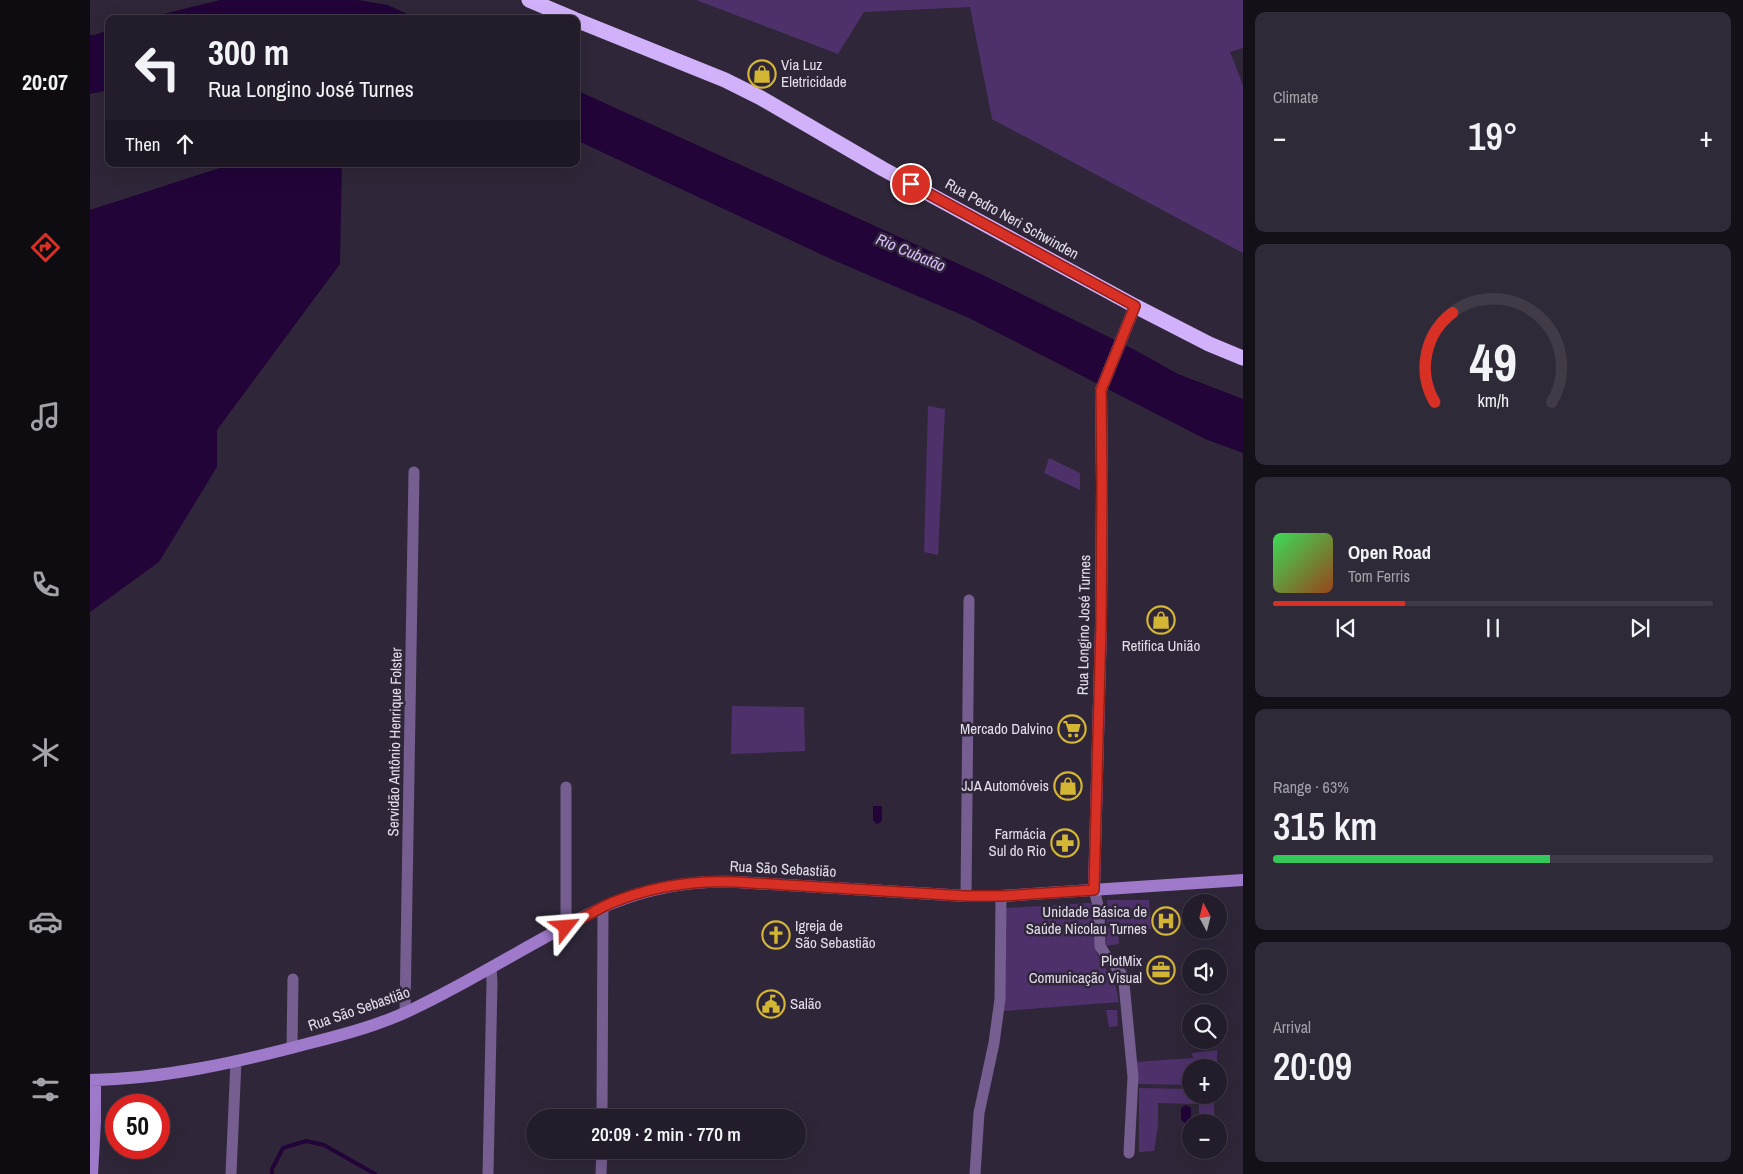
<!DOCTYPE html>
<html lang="en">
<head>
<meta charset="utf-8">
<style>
	:root { --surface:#231d2b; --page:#2f2a37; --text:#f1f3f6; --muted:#a3a2a9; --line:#403b47; --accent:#d93025 }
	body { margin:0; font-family:"Archivo Narrow",sans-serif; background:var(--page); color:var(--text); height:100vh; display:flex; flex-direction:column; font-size:19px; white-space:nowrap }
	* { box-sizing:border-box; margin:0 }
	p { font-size:16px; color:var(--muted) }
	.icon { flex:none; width:28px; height:28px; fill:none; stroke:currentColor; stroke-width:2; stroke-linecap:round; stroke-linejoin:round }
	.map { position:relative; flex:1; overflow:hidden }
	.panel { display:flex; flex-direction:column; gap:12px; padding:12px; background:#131018; width:500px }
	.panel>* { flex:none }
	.hud { position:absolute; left:15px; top:15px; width:475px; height:152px; border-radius:10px; box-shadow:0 5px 20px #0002,0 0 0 1px var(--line); background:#231d2b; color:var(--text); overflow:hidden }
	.needle { width:32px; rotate:353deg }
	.controls { position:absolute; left:1092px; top:894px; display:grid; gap:10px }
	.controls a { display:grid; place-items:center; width:45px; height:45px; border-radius:50%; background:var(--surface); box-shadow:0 5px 20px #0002,0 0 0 1px var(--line); font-size:25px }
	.speed { position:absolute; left:15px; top:1094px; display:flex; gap:10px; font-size:25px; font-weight:700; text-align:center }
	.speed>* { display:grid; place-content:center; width:65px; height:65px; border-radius:50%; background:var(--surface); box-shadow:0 5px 20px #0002,0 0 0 1px var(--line); line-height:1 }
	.speed .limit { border:8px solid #d22; background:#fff; color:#111 }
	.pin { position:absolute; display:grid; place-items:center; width:42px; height:42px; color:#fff; margin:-21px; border:2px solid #fff; border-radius:50%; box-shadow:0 1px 5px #0007 }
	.me { position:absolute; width:55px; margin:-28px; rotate:62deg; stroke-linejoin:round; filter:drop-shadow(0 0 4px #0008) }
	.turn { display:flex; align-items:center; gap:18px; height:105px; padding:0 20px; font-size:22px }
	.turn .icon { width:65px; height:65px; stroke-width:2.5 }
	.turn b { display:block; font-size:35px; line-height:42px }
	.then { display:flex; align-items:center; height:48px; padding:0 20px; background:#0003; gap:10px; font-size:19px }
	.big { font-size:38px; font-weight:600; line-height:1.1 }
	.panel .widget { flex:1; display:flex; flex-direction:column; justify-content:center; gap:8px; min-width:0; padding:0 18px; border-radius:10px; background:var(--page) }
	.panel .dial { align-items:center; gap:0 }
	.dial svg { height:130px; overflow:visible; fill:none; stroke:var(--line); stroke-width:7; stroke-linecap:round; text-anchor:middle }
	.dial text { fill:var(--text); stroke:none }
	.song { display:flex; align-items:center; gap:15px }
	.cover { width:60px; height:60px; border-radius:8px; background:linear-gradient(135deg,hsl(130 70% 55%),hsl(20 70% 35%)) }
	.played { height:5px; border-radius:2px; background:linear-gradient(90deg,var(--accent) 30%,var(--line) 30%) }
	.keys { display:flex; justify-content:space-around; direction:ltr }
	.heat { display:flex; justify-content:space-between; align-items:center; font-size:28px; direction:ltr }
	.charge { height:8px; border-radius:4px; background:linear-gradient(90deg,#34c759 63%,var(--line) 0) }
	.trip { position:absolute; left:436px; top:1109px; width:280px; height:50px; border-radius:25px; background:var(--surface); box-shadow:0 5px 20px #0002,0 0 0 1px var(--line); font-weight:600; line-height:50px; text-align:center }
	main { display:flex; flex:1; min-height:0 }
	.tabs { display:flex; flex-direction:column; width:90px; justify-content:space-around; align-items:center; background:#0e0c11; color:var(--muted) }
	.tabs .icon { width:35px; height:35px }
	.tabs .selected { color:var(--accent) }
	.tabs b { font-size:22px; color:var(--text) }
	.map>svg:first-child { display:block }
	.green { fill:#4e316b }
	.water { fill:#220439 }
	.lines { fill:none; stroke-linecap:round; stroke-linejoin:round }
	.stream { stroke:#220439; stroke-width:4 }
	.street { stroke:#765e90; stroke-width:11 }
	.secondary { stroke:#a07aca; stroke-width:12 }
	.highway { stroke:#d2b1fb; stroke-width:15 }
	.route-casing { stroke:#8d1f18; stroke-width:12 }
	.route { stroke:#d93025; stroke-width:9 }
	.labels { text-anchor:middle; stroke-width:5; stroke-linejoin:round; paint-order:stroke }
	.poi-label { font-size:15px; fill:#e3deea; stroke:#2f2739; text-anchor:end }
	.street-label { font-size:15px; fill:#e3deea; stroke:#2f2739 }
	.water-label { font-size:16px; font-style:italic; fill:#d9bdfc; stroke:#2f2739 }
</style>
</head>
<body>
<main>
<nav class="tabs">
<b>20:07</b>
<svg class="icon selected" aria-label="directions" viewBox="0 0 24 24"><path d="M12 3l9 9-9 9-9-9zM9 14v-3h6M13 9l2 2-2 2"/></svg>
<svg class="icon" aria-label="music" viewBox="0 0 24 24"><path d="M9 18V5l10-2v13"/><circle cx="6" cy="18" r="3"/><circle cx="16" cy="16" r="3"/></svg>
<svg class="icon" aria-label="phone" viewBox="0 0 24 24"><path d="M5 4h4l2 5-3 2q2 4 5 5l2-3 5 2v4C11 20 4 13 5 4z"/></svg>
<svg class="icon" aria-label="climate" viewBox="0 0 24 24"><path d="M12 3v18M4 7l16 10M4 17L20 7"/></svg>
<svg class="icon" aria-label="car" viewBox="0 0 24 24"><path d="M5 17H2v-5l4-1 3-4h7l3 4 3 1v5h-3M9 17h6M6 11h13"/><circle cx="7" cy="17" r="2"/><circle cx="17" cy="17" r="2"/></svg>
<svg class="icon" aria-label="filters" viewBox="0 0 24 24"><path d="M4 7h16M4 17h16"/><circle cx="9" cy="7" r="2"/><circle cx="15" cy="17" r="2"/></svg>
</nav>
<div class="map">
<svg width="1153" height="1174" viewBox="0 0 1153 1174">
	<rect width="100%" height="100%" fill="#2f2739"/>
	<path class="green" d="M606,0h547v48l-13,4 13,33v168l-251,-134 -22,-112 -106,5 -26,42z
		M838,406l17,3 -7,146 -14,-3z
		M959,458l31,15v17l-36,-17z
		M642,706l72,1 1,44 -74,3z
		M1017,900h42l2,29 -33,-2 1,17 -13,2z
		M998,903l7,1 2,50 18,29 4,19 -115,9 2,-103z
		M1016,1010h11l1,16 -9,1z
		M1127,1050v17l-26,1v17l-53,-1 -2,-22 57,-4 -1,-5z
		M1049,1088l52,1v6h5v9l-38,-1v22l-4,26 -15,1z
		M1109,1095h15v27h-15z"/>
	<path class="water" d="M130,0h138l30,5 30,14h-275z
		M19,30v60l-19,4v-59h4z
		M486,90l409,186 148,73 45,25 65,25v54l-38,-14 -236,-121 -136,-58 -257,-120z
		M142,164h110l-2,100 -123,166v37l-58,95 -69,50v-402z
		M783,806h9v14l-2,3 -4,1 -3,-4z
		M1096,1105l5,3v11l-5,5 -5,-4v-12z"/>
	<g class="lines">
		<path class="stream" d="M182,1174v-5l11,-21 23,-7 18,4 51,29"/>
		<path class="street" d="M476,787v140
			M1004,890l5,19 1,37 5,8 16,19 3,10 9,94 -4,76
			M876,896l3,-296
			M315,1013l9,-541
			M202,1048l1,-69
			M512,1118l1,-211
			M141,1174l5,-113
			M398,1174l4,-192 -1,-14
			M511,1174l1,-24
			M885,1174l4,-61 15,-70 6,-44 1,-103"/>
		<path class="secondary" d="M1004,890l7,-265 1,-138 -1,-97 34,-84
			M0,1080c73,-1 149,-18 220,-37 36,-9 73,-19 107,-36 65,-31 127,-73 193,-103 41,-17 83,-24 127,-22l229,14h35l242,-16
			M2,1174l3,-52v-42"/>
		<path class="highway" d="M439,0l45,19
			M486,20l149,60 36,18 122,71 252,137 74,38 34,14"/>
	</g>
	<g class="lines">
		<g class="route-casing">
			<path id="route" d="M476,927c15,-8 30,-17 45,-24 41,-17 83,-23 126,-21l229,14h35l93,-6 7,-265 1,-138 -1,-97 34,-84 -224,-122"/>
		</g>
		<use href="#route" class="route"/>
	</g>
	<defs>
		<g id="shop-ring" transform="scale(1.4375)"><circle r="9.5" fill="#2f2739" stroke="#d4b635" stroke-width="1.5"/><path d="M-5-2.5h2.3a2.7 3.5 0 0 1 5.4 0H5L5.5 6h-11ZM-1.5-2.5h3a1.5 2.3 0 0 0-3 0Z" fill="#d4b635"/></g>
		<g id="supermarket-ring" transform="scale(1.4375)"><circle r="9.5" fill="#2f2739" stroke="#d4b635" stroke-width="1.5"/><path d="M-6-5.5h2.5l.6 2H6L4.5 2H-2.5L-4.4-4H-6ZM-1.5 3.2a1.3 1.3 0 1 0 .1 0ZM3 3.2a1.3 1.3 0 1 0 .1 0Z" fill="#d4b635"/></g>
		<g id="pharmacy-ring" transform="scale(1.4375)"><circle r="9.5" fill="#2f2739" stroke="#d4b635" stroke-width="1.5"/><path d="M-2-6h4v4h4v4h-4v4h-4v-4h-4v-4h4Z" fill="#d4b635"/></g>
		<g id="hospital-ring" transform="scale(1.4375)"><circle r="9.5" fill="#2f2739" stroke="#d4b635" stroke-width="1.5"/><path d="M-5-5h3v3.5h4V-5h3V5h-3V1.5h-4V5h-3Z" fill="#d4b635"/></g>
		<g id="church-ring" transform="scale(1.4375)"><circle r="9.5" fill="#2f2739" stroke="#d4b635" stroke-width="1.5"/><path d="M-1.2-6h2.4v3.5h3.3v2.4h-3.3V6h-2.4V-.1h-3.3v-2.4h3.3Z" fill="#d4b635"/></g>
		<g id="office-ring" transform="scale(1.4375)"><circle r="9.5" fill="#2f2739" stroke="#d4b635" stroke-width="1.5"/><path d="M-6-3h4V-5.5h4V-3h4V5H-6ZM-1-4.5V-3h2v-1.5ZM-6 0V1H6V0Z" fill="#d4b635"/></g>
		<g id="civic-ring" transform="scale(1.4375)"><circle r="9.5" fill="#2f2739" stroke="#d4b635" stroke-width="1.5"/><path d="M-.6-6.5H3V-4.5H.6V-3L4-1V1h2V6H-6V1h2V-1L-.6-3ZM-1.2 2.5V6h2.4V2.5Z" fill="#d4b635"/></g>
	</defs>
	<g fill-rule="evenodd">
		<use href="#shop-ring" x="672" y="74"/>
		<use href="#shop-ring" x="1071" y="620"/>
		<use href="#supermarket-ring" x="982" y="729"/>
		<use href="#shop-ring" x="978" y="786"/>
		<use href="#pharmacy-ring" x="975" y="843"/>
		<use href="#hospital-ring" x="1076" y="921"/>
		<use href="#church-ring" x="686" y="935"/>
		<use href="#office-ring" x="1071" y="970"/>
		<use href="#civic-ring" x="681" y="1004"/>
	</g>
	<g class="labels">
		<g class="poi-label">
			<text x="691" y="70" text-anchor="start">Via Luz<tspan x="691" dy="17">Eletricidade</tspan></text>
			<text x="1071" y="651" text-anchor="middle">Retifica União</text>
			<text x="963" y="734">Mercado Dalvino</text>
			<text x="959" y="791">JJA Automóveis</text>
			<text x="956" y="839">Farmácia<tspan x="956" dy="17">Sul do Rio</tspan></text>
			<text x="1057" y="917">Unidade Básica de<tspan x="1057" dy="17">Saúde Nicolau Turnes</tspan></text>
			<text x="705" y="931" text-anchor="start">Igreja de<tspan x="705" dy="17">São Sebastião</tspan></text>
			<text x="1052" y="966">PlotMix<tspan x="1052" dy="17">Comunicação Visual</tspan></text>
			<text x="700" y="1009" text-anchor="start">Salão</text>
		</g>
		<g class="street-label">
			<text transform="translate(922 219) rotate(29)" y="5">Rua Pedro Neri Schwinden</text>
			<text transform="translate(994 625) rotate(-89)" y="5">Rua Longino José Turnes</text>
			<text transform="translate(305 742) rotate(-89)" y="5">Servidão Antônio Henrique Folster</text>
			<text transform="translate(693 869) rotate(3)" y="5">Rua São Sebastião</text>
			<text transform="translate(269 1009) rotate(-19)" y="5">Rua São Sebastião</text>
		</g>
		<g class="water-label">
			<text transform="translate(821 252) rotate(23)" y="6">Rio Cubatão</text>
		</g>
	</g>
</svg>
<div class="controls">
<a><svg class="needle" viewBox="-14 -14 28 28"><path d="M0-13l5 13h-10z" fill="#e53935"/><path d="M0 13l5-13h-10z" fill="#a3a2a9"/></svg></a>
<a><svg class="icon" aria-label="sound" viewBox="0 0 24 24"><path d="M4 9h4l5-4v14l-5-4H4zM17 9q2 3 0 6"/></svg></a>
<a><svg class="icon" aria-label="search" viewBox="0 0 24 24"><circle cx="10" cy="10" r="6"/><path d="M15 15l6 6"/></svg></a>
<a>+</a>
<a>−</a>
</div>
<div class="speed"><div class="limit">50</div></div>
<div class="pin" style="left:821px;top:184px;background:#d93025"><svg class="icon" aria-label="arrive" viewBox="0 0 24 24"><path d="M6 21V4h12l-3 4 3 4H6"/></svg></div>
<svg class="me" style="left:476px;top:927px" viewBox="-20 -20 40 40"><path d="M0-17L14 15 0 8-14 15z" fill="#d93025" stroke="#fff" stroke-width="4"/></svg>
<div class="trip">20:09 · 2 min · 770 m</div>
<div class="hud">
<div class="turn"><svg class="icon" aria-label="left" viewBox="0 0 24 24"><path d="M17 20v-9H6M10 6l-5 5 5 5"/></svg><div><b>300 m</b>Rua Longino José Turnes</div></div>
<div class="then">Then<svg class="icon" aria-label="ahead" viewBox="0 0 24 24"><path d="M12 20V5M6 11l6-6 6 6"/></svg></div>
</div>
</div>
<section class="panel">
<div class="widget"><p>Climate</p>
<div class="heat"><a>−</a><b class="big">19°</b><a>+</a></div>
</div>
<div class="widget dial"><svg viewBox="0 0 100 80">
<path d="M14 69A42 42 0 1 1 86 69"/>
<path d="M14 69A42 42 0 0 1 25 14" stroke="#d93025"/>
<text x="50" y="56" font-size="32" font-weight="700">49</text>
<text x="50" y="72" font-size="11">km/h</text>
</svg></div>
<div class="widget">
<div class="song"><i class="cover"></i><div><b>Open Road</b><p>Tom Ferris</p></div></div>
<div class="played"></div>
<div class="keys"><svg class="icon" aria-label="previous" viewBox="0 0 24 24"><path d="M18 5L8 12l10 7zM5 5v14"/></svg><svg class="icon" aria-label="pause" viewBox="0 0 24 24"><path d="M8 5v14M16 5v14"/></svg><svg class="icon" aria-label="next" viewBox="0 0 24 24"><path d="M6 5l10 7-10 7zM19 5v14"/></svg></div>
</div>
<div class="widget"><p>Range · 63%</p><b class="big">315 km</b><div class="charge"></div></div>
<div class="widget"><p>Arrival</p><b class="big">20:09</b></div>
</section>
</main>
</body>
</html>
